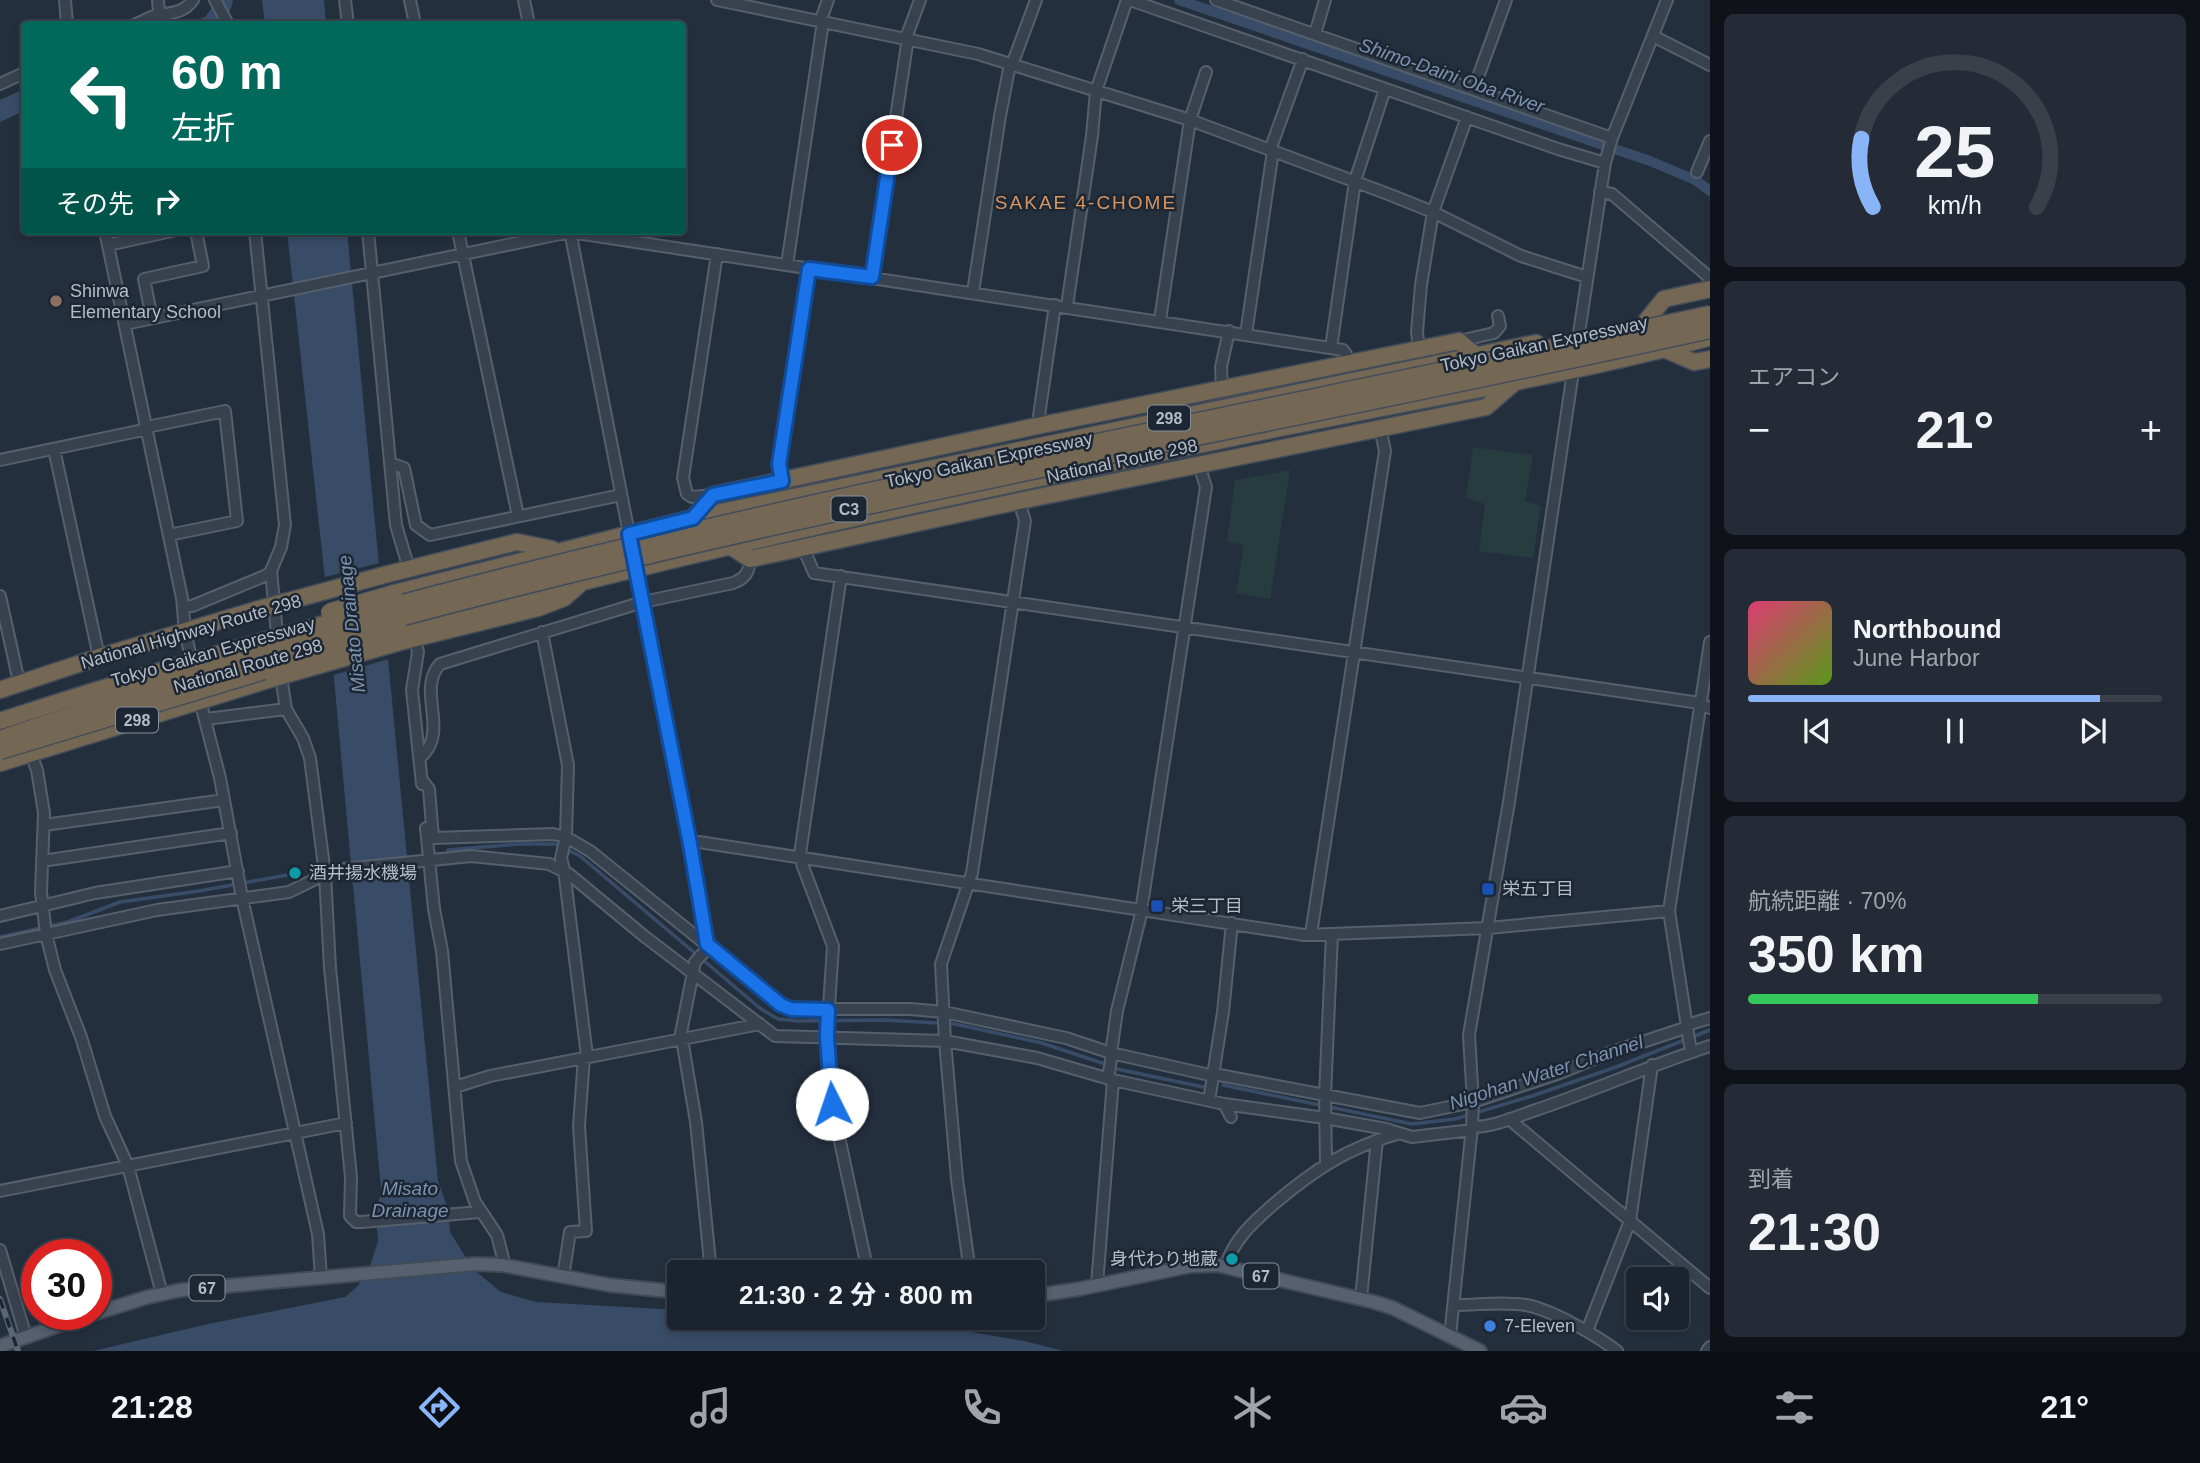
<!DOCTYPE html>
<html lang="ja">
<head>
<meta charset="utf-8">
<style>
	:root { --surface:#1b232e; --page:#242b36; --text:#f1f3f6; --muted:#a0a4aa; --line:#39404a; --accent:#8ab4f8 }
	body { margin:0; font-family:Arial,"Noto Sans JP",sans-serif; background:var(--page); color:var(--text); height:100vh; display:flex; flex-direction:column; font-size:26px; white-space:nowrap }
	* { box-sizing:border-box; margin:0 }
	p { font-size:23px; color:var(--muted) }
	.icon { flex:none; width:38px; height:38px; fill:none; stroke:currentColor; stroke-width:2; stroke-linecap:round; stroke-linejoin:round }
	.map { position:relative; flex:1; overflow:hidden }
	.panel { display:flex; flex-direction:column; gap:14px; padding:14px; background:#0f1319; width:490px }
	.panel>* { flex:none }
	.guide { position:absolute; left:21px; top:21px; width:665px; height:214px; border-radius:7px; box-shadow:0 4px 10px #0003,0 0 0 2px var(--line); background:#00695c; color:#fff; overflow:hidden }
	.tools { position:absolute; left:1626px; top:1267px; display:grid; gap:14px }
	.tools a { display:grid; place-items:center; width:63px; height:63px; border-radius:7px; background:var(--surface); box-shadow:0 4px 10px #0003,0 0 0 2px var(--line); font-size:35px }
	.speed { position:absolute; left:21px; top:1239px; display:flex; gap:14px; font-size:35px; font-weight:700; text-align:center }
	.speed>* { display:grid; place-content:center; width:91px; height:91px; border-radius:50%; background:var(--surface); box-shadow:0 4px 10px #0003,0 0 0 2px var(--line); line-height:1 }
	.speed .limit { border:10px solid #d22; background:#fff; color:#111 }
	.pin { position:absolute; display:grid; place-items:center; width:60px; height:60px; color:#fff; margin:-30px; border:4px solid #fff; border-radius:50%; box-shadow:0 2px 7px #0007 }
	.me { position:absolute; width:77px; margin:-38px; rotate:356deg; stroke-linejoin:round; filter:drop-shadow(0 0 5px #0008) }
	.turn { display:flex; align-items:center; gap:24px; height:147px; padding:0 35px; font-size:32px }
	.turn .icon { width:91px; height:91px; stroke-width:2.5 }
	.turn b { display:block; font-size:49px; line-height:60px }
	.then { display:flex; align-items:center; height:66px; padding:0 35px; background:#0003; gap:14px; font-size:26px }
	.big { font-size:52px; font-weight:700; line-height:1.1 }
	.panel .tile { flex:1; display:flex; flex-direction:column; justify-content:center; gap:10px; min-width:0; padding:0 24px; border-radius:10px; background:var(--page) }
	.panel .dial { align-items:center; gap:0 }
	.dial svg { height:182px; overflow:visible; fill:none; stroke:var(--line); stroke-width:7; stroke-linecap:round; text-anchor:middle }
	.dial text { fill:var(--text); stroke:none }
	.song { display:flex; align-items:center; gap:21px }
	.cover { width:84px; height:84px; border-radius:10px; background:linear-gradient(135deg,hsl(340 70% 55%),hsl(90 70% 35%)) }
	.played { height:7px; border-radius:4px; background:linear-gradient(90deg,var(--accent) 85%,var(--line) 85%) }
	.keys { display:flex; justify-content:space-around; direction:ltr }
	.heat { display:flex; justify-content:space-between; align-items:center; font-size:38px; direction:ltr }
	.charge { height:10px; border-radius:5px; background:linear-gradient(90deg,#34c759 70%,var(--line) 0) }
	.trip { position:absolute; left:667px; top:1260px; width:378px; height:70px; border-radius:7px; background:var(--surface); box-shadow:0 4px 10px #0003,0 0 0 2px var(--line); font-weight:700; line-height:70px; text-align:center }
	.tab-bar { display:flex; height:112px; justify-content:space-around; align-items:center; background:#0b0e12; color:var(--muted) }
	.tab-bar .icon { width:49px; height:49px }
	.tab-bar .active { color:var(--accent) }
	.tab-bar b { font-size:32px; color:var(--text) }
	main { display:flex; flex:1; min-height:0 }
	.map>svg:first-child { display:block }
	.green { fill:#263c3f }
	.water { fill:#394c67 }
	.pier { fill:#242f3e }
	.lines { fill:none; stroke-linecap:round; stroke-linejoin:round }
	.stream { stroke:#394c67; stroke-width:3.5 }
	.canal { stroke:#394c67; stroke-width:10 }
	.minor-casing { stroke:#565f6c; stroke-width:14 }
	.major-casing { stroke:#414a57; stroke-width:16 }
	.highway-casing { stroke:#434c59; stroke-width:19 }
	.minor { stroke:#38414e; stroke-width:10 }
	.major { stroke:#56606e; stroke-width:12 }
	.highway { stroke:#746855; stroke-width:16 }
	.rail-casing { stroke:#5a6575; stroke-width:6 }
	.rail { stroke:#1d2633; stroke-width:3.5; stroke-dasharray:10; stroke-linecap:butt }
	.highway-bridge-casing { stroke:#434c59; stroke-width:19; stroke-linecap:butt }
	.highway-bridge { stroke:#746855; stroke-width:16 }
	.route-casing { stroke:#114b97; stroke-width:18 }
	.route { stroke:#1a73e8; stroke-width:12 }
	.education-dot { fill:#8d6e63; stroke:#1d2633; stroke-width:2.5 }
	.culture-dot { fill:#0f9aa8; stroke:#1d2633; stroke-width:2.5 }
	.transit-dot { fill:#1a4fb4; stroke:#1d2633; stroke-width:2.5 }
	.shop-dot { fill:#3f7fe0; stroke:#1d2633; stroke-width:2.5 }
	.labels { text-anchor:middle; stroke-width:5; stroke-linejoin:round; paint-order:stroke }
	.shield { fill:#1d2633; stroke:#878f9c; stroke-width:2 }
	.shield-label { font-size:16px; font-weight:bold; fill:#b4bcc9 }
	.poi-label { font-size:18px; fill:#b4bcc9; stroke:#1d2633; text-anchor:start }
	.street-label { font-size:18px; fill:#b4bcc9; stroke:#1d2633 }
	.water-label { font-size:19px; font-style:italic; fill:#7c92b1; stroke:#1d2633 }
	.neighbourhood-label { font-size:19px; letter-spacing:2px; fill:#d59563; stroke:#1d2633 }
</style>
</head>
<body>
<main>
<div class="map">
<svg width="1710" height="1351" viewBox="0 0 1710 1351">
	<rect width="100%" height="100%" fill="#242f3e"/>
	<path class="green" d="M1473,447l60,8 -8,46 16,5 -8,52 -54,-7 6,-47 -19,-6z
		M1290,470l-20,129 -34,-6 8,-48 -17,-3 8,-62z"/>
	<path class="water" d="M218,0h15c-5,28 -21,24 -45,24l17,-7z
		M262,0h62l2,24h-61z
		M24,89v22l-24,11v-22z
		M287,231h60l91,950 10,28 2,23 23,37 28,23 35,10 143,8v8h210l135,23 39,10h-970l115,-27 137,-27 13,-11 13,-23 7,-22 -2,-24 5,-28 -57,-619z"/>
	<path class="pier" d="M383,562l9,96 -62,18 -9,-98z"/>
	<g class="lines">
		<path class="stream" d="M448,850l71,-6h36l25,12 181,153 17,10 20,2 86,-1 71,4 87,19 60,20
			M0,937l68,-15 52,-20 79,-11 88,-16
			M1117,1069l86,18
			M1223,1085l189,39 43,-5 77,-23 84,-29 94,-37"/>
		<path class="canal" d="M1179,0l471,161 45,19 15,11"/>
		<g class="minor-casing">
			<path id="minor" d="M65,0l2,24
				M158,0l1,14
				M215,0l13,24
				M345,0l3,24
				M410,0l5,24
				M524,0l5,24
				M717,0l261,54 212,66 198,74 45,18 88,44 66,21
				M1130,0l428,149 47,14
				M1216,0l396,138
				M820,22l8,-22
				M136,24c6,-2 15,-8 22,-9 13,-2 26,-2 35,-15
				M1315,34l10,-34
				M1653,36l57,29
				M906,38l14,-38
				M1012,65l24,-65
				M0,84l24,-11
				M1474,88l32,-88
				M1270,150l33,-91
				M1697,172l13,-31
				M1600,192l12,2 98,84
				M105,231l77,367 3,33 8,36
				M255,231l30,294 -4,22 -10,24 7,73
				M368,231l28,294 13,44
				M458,231l60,285
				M570,231l60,308
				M108,245l64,-14
				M787,265l36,-243
				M872,277l36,-239
				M973,292l27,-176 10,-52
				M1067,306l25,-170 4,-45 31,-91
				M152,318l-8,-39 59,-13 -7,-35
				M1160,320l30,-200 16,-48
				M125,324l445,-92 773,118 3,4 2,9
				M1246,334l27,-183
				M1459,341l35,-8 6,-7 -2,-10
				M1577,346l28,-183 7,-25 55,-138
				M1331,348l24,-167 30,-92
				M1419,348l-2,-16 4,-47 12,-73 34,-95
				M1222,388l-1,-21 8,-36
				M1042,425l-3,-9 16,-111
				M147,427l78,-16 12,110 -68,14
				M54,449l45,208
				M0,460l148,-31
				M390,463l14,5 12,57 14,10 191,-40
				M782,481l-3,-16 30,-196
				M713,495l-21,2 -5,-3 -4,-16 34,-224
				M803,547l11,26 879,129 17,6
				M636,565l71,375 -1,10 -11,12 -14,71 15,89 15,150
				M841,576l-41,278 2,10 31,82 -6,91 5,67 36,168
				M0,596l17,77 5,9
				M183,607l9,-1 75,-31 4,-4
				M542,632l26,133 -2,72 -5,21 3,12 23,186
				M415,639l3,13 -6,38 10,94
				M280,670l6,39 17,29 7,20 15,116 5,94 21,209 -1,39 6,6h5l119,-10
				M199,697l21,81 22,120 76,336 3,44
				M206,719l80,-10
				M31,754l6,16 7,43 -3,79 5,42 9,36 26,67 24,79 23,50 34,128
				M421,757c29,-26 -5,-67 19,-93l203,-62 90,-19c13,-5 16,-11 17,-24
				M422,780l7,9 4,49 120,-4 13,3 24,14 191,154 10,4h119l34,3 122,26 45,15 103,23
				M44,825l180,-25
				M426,828l8,81 8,42 19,210 14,41 22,33 6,23 -1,7
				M690,844l9,-2 605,93 184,-7 181,-17 22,141
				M42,861l189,-28
				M1669,911l41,-269
				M0,916l95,-23 143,-22
				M1311,934l74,-483 -5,-23
				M0,944l157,-34 132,-18 45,-22 137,-14 78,8 20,10 75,62 131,100 170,5 92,17 76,22 111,24 7,13
				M1687,1025l23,-7
				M1111,1053l6,-42 23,-93 66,-431 -7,-22
				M1214,1074l206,39 53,-11 87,-29 49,-20 79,-26
				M1108,1079l4,-26
				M455,1087l35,-11 270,-52
				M1209,1101l14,-89 9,-89
				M1224,1104l101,14 61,11 26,8 60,-7
				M1509,1119l201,169
				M1472,1127c23,0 45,-11 67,-18 58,-20 113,-44 171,-63
				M1326,1163l-1,-67 7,-162
				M0,1191l346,-68
				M0,1250l26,87
				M1225,1267c9,-28 28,-45 50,-64 39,-33 72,-55 122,-69
				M970,1272l-13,-93 -12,-138 -4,-77 31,-91 53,-352 -6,-20
				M563,1277l7,-45 16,-1 -7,-105 5,-69
				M1097,1285l16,-205
				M1361,1298l16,-158
				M1455,1305c23,0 48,-4 71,0 26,5 70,30 91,46
				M1587,1331l43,-110 22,-156
				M1450,1336l22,-209 1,-25 -4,-67 40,-233 65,-437
				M1707,1351l3,-4"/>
		</g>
		<g class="major-casing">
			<path id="major" d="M1032,1296l47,-7 111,-23 27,-1 157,37 19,6 87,43
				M96,1313l52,-16 33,-7 295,-26 26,1 107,20 70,7
				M0,1346l92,-32"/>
		</g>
		<g class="highway-casing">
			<path id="highway" d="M1647,320l17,-21 46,-10
				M1664,349l30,13 16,-3
				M693,518l20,-23 329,-70 417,-84 16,14
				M730,546l20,13 269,-58 467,-94 29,-25
				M388,574l129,-32 35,7
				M394,593l299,-75 843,-175
				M400,630c292,-81 589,-142 886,-203 140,-29 283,-52 422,-89
				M400,642l138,-34 26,-10 16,-14
				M0,690l99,-33 160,-48
				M0,763l274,-85"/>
		</g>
		<use href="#minor" class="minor"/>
		<use href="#major" class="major"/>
		<use href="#highway" class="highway"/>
		<g class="rail-casing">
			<path id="rail" d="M0,1299l18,52"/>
		</g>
		<use href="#rail" class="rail"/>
		<g class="highway-bridge-casing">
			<path id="highway-bridge" d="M259,609l129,-35
				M329,612l65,-19
				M274,678l126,-36
				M0,721c558,-183 1137,-283 1710,-407
				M0,739c556,-191 1137,-283 1710,-409
				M0,751l400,-121"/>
		</g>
		<use href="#highway-bridge" class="highway-bridge"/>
	</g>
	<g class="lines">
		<g class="route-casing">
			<path id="route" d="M832,1104l-5,-67 1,-27 -37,-1 -10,-4 -74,-61 -17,-100 -61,-310 64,-16 20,-23 69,-14 -3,-17 30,-195 63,8 20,-132"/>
		</g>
		<use href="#route" class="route"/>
	</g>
	<circle class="education-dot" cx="56" cy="301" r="7"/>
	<g class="culture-dot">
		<circle cx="295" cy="873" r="7"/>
		<circle cx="1232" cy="1259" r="7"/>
	</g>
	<g class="transit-dot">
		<rect x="1481" y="882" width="14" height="14" rx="3.5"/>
		<rect x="1150" y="899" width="14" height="14" rx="3.5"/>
	</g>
	<circle class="shop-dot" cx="1490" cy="1326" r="7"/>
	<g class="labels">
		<g class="shield">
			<rect x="1148" y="405.5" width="42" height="25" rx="5"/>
			<rect x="831.5" y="496.5" width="35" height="25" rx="5"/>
			<rect x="116" y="707.5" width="42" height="25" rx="5"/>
			<rect x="1243.5" y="1263.5" width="35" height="25" rx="5"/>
			<rect x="189.5" y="1275.5" width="35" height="25" rx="5"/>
		</g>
		<g class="shield-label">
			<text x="1169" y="424">298</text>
			<text x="849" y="515">C3</text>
			<text x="137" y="726">298</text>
			<text x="1261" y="1282">67</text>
			<text x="207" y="1294">67</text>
		</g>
		<g class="poi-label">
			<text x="70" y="297">Shinwa<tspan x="70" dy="21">Elementary School</tspan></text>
			<text x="309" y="879">酒井揚水機場</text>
			<text x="1502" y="895">栄五丁目</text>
			<text x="1171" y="912">栄三丁目</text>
			<text x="1218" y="1265" text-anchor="end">身代わり地蔵</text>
			<text x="1504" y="1332">7-Eleven</text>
		</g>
		<g class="street-label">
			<text transform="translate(1544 344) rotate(-12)" y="6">Tokyo Gaikan Expressway</text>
			<text transform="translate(989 460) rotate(-12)" y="6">Tokyo Gaikan Expressway</text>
			<text transform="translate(1122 461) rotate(-12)" y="6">National Route 298</text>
			<text transform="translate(191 632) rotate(-16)" y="6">National Highway Route 298</text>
			<text transform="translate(213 652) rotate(-16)" y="6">Tokyo Gaikan Expressway</text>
			<text transform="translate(248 666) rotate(-16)" y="6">National Route 298</text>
		</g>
		<g class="water-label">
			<text transform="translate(1452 75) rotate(19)" y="7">Shimo-Daini Oba River</text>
			<text transform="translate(351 624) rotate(-96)" y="7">Misato Drainage</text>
			<text transform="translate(1546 1072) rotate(-18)" y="7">Nigohan Water Channel</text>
			<text x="410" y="1195">Misato<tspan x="410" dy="22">Drainage</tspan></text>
		</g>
		<g class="neighbourhood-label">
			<text x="1086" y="209">SAKAE 4-CHOME</text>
		</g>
	</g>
</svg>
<div class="tools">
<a><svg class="icon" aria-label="sound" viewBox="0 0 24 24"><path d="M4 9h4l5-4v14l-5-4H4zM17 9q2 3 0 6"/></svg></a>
</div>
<div class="speed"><div class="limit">30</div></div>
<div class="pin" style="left:892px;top:145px;background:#d93025"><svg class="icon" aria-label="arrive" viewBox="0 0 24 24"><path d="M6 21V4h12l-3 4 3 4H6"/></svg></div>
<svg class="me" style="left:832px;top:1104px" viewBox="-20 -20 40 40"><circle r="19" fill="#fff"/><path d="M0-13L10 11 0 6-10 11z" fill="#1a73e8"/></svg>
<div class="trip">21:30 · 2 分 · 800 m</div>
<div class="guide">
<div class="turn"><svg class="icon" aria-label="left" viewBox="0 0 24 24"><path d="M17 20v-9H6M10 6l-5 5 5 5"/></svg><div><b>60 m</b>左折</div></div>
<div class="then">その先<svg class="icon" aria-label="right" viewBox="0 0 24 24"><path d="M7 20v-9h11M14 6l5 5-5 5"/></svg></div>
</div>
</div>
<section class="panel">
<div class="tile dial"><svg viewBox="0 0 100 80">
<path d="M14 69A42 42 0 1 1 86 69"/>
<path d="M14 69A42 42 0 0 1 9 39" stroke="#8ab4f8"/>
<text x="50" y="56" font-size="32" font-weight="700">25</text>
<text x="50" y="72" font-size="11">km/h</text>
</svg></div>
<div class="tile"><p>エアコン</p>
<div class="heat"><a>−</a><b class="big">21°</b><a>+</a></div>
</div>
<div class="tile">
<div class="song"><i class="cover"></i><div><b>Northbound</b><p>June Harbor</p></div></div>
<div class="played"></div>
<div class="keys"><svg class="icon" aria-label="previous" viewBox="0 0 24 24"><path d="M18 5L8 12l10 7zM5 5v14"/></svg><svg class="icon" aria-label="pause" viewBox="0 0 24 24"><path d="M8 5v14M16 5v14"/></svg><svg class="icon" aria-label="next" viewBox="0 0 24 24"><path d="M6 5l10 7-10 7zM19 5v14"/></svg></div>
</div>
<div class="tile"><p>航続距離 · 70%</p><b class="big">350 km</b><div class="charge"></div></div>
<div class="tile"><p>到着</p><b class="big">21:30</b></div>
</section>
</main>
<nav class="tab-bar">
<b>21:28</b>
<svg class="icon active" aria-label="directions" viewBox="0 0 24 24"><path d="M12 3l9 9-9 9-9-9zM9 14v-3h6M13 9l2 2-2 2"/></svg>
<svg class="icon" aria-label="music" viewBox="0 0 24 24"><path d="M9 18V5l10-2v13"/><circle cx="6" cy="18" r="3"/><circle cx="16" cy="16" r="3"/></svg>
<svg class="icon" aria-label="phone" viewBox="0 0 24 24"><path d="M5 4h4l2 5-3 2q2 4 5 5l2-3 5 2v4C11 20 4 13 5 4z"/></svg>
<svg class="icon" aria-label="climate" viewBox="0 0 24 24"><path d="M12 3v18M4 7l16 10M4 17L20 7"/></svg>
<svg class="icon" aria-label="car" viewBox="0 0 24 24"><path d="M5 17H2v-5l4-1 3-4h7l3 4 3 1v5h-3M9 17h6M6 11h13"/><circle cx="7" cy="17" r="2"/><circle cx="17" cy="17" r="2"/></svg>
<svg class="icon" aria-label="filters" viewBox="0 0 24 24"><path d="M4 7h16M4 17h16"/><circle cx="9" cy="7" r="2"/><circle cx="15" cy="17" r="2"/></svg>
<b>21°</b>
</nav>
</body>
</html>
